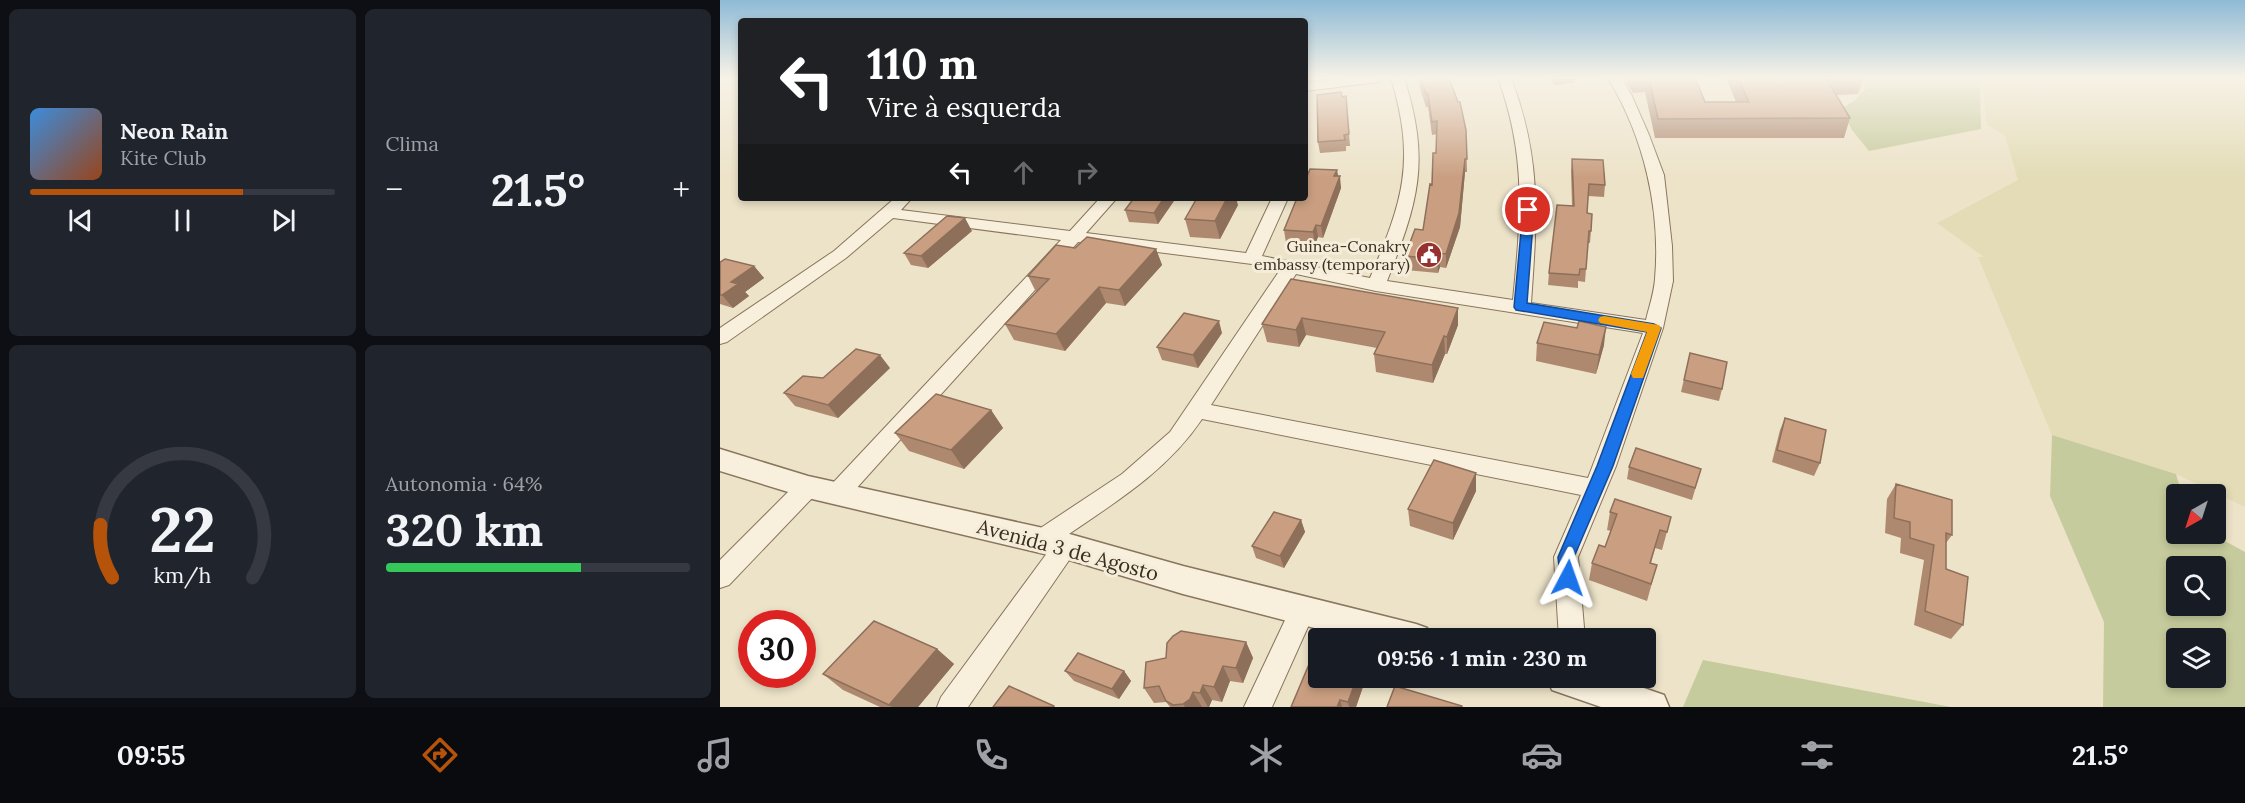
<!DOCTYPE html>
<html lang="pt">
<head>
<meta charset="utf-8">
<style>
	:root { --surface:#171b24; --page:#20242c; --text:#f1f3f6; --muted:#9ea1a6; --line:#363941; --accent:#b45309 }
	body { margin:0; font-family:Lora,serif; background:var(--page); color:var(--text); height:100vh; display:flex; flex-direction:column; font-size:22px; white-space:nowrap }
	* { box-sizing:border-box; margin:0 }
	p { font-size:20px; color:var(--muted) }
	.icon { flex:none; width:33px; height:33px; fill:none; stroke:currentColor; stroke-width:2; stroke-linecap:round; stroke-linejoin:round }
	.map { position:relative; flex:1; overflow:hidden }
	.drawer { display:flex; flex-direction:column; gap:9px; padding:9px; background:#0d0f14; width:720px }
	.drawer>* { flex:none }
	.top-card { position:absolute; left:18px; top:18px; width:570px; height:183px; border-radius:6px; box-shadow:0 3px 9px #0003; background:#202124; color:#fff; overflow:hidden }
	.needle { width:39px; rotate:219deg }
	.tools { position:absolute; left:1446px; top:484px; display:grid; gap:12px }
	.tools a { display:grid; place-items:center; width:60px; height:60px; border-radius:6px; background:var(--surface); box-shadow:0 3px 9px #0003; font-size:30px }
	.speed { position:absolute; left:18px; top:610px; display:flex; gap:12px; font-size:30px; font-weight:700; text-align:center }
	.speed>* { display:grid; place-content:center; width:78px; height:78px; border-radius:50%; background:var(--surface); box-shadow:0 3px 9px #0003; line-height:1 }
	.speed .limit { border:9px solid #d22; background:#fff; color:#111 }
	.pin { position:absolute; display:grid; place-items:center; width:51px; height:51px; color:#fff; margin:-26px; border:3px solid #fff; border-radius:50%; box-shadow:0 2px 6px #0007 }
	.me { position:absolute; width:66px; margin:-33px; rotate:4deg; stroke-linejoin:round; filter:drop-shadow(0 0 4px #0008) }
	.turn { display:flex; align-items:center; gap:21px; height:126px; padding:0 30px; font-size:27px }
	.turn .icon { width:78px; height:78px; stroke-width:2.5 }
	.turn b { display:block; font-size:42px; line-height:51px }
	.lanes { display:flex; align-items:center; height:57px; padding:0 30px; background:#0003; justify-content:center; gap:30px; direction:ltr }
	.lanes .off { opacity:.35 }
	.big { font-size:45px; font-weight:700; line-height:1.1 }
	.drawer .card { flex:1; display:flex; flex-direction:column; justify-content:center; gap:9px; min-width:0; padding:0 21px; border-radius:9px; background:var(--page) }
	.drawer .dial { align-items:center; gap:0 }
	.dial svg { height:156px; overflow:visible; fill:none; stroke:var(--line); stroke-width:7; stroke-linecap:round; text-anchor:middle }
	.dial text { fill:var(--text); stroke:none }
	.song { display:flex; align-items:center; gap:18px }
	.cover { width:72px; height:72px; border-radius:9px; background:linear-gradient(135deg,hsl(210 70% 55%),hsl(20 70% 35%)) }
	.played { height:6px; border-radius:3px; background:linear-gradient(90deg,var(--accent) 70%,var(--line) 70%) }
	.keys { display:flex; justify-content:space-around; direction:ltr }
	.heat { display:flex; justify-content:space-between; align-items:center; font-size:33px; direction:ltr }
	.charge { height:9px; border-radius:4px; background:linear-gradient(90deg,#34c759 64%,var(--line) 0) }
	.drawer .tiles { flex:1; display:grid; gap:9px; grid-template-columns:repeat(2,1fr) }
	.trip { position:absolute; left:588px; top:628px; width:348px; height:60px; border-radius:6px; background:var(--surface); box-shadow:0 3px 9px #0003; font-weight:700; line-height:60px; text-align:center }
	.dock { display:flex; height:96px; justify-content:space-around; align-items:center; background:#090b0e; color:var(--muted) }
	.dock .icon { width:42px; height:42px }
	.dock .active { color:var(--accent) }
	.dock b { font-size:27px; color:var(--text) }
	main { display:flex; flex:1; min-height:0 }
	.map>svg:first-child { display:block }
	.farmland { fill:#e3dcb7 }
	.green { fill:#c6cb9d; fill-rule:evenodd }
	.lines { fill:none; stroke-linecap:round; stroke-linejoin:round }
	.minor-casing { stroke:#89755e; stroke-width:2 }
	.tertiary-casing { stroke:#89755e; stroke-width:3 }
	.minor { fill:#f8f0dd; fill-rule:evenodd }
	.tertiary { fill:#f8f0dd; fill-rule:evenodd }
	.wall { fill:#ae896f }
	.shaded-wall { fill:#8d6f5a }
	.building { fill:#ca9f81; stroke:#8d6f5a; stroke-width:1.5 }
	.route { fill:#1a73e8; stroke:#114b97; stroke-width:1.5 }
	.slow { fill:#f59e0b }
	.labels { text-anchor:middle; stroke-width:6; stroke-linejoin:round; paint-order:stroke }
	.poi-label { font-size:16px; fill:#3a2d21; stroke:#f5edd9; text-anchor:end }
	.near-street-label { font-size:20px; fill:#3a2d21; stroke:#f5edd9 }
</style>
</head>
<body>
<main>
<section class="drawer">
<div class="tiles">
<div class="card">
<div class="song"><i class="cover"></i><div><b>Neon Rain</b><p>Kite Club</p></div></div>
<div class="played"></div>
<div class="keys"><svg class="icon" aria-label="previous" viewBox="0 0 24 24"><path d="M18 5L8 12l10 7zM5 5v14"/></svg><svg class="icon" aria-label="pause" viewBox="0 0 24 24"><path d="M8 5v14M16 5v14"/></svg><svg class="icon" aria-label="next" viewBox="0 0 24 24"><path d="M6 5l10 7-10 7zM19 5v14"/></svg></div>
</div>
<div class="card"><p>Clima</p>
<div class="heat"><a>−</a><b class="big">21.5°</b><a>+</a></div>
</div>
<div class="card dial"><svg viewBox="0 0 100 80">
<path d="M14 69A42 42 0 1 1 86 69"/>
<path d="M14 69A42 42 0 0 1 8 42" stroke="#b45309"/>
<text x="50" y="56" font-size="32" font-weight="700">22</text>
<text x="50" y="72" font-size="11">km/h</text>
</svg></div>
<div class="card"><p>Autonomia · 64%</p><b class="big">320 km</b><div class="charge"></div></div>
</div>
</section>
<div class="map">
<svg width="1525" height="707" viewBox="0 0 1525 707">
	<rect width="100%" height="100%" fill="#ede3c9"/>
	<path class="farmland" d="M1261,78h264v429l-69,-33 -124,-39 -74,-178h6l-47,-34 81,-43 -13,-45 -18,-10z"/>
	<path class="green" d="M1139,78h121l1,51 -112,22 -17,-21 -11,-21 13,-8 12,-13z
		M1332,435l124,39 6,21h-6v39h36l33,18v155h-142l1,-85 -54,-126zM1456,567h40v39h-40zM1456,639h40v39h-40z
		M983,660l248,47h-268z"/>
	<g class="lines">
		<g class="minor-casing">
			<path id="minor" d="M622,78h42l-6,4 -73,9v-8z
				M671,78h13c27,84 14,124 -17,203l126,19c8,-82 14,-143 -15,-222h13c31,81 26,140 20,225l115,17c3,-13 8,-27 9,-41 6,-69 -11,-142 -47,-201h13l10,16 18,41 15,40 8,71 1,35 -10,47 -47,138 -38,91 7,82h-26l-5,-82 27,-62 -379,-76c-34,51 -86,83 -136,117l8,3 4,7 -4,7 -106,154h-31l4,-10 112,-152 -12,5 -8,-3 -4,-7 4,-7 89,-59 48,-42 110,-162 -28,-6 -174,-22 -233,259 -8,2 -8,-2 -3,-7 3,-7 232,-247 -168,-22 -47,40 -119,84 -7,2v-16l114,-77 61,-53h17l-11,12 169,21 30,-33h17l-31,35 160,20 26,-55h16l-26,58 108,22c33,-77 46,-117 21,-200zM576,274l80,17 267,42 -55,145 -377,-73z
				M88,478l8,2 3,7 -3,7 -87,91 -9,3v-28l80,-80z
				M583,597l9,4 4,8 -44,98h-28l50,-106z"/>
		</g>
		<g class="tertiary-casing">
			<path id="tertiary" d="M0,449l88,27 258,57 117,33 233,58 11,4 5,11h-75l-174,-45 -117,-35 -258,-61 -88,-27z
				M827,678h68l49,17 5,12h-68l-49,-17z"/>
		</g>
		<use href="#minor" class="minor"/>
		<use href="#tertiary" class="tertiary"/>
	</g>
	<path class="wall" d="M699,78h30l17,52 1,42h-2l-5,55 -14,41 -6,-1 -2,6 -32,-3 -1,-14 18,-26 9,-45 4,-32 1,-19 -5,1 -4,-28h-2l-7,-22z
		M830,78h25v4l-21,3z
		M903,78h72l10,24h31l-10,-24h138l-6,16 -22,1 14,23 -6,20h-189l-10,-46 -12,1z
		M626,96l4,50h-4v5l-26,2 -2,-11 24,-45z
		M852,159l33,26 -1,12 -16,-1 -1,17 4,18 -1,12h-2l-3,39 -7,-1v7l-30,-3 1,-12 23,-67 -1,-35z
		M617,170l4,18 -18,50 -5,-1 -3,7 -29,-1 -2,-13z
		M414,198h42l-18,26 -29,-2 -4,-12z
		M518,205l-18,34 -30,-2 -5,-18z
		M252,231l-44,37 -17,-3 -7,-12z
		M355,248l81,1 6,16 -37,41 -19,-3 -41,48 -51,-11 -9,-16 31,-32 -8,-16z
		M0,262l34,4 10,12 -19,14 4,4 -16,12 -13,-4z
		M571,279l167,46 -11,29h-2l-12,29 -57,-11 -2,-18 3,-6 -71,-13 -7,12 -32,-5 -5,-18z
		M502,333l-24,35 -36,-8 -5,-13z
		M817,343l67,2 -8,29 -60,-13z
		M970,353l32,36 -3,12 -38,-9z
		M170,368l-52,50 -43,-12 -11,-13 39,-15z
		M271,410l12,18 -39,41 -55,-18 -14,-18z
		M1065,418l35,45 -6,13 -42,-14 8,-32z
		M909,467l72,2 -9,31 -65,-21z
		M1176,484l56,51 -6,8v26l17,56 -12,14 -37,-14 10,-65 -24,-7 1,-15 -16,-5 2,-34z
		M756,491l-23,49 -43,-14 -2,-17z
		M890,512l61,5 -9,33 -7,-2 -4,15 6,2 -10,36 -58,-21 3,-17 13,-16 6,-16 -4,-1z
		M581,520l4,12 -21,36 -28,-10 -4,-12z
		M526,642l7,16 -10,25 -13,-2 -8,21 -10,-2 -3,7h-39l-4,-5 -12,1 -10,-15z
		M217,649l17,15 -36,43h-38l-37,-17 -20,-16z
		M345,671h59l7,10 -12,18 -45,-18z
		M598,678h48l-10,29h-65z"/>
	<path class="shaded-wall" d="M835,78h20v4l-21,3z
		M745,159v13l-5,55 -14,41v-14z
		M617,170l1,10 2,-4 1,12 -18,50 -2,-12z
		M444,198h12l-18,26 -4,-11z
		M507,198h9l2,7 -18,34 -5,-18z
		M245,218l7,13 -44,37 -7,-12z
		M596,225l2,12 -3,7 -2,-12z
		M436,249l6,16 -37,41 -6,-16z
		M719,253l1,14 -2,6 -1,-14z
		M34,266l10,12 -19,14 4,4 -16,12 -11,-13 9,-13z
		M379,287l7,16 -41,48 -9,-17z
		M738,308v17l-11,29v-17z
		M582,318l4,17 -7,12 -3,-17z
		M499,321l3,12 -24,35 -5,-13z
		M886,327l-2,18 -8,29 3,-19z
		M724,336l1,18 -12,29 -1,-18z
		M160,355l10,13 -52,50 -10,-13z
		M271,410l12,18 -39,41 -13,-19z
		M756,473v18l-23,49v-17z
		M581,520l4,12 -21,36 -4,-12z
		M526,642l7,16 -10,25 -7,-15z
		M217,649l17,15 -36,43h-26l-3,-2z
		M503,666l7,15 -8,21 -8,-15z
		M404,671l7,10 -12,18 -7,-10z
		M637,678h9l-10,29h-7l-1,-5z
		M483,685l9,15 -3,7h-1l-8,-14z
		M473,692l9,15h-17l-2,-3z
		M620,700l2,7h-5z"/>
	<path class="building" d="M701,78h28l9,24h2l6,28 1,29h-2l-6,54 -13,41 -7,-1 -2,6 -32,-3 10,-27 8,1 7,-46 2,1 1,-32h3l1,-32 -5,1 -4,-28h-2z
		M929,78h46l10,24h44l-11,-24h88l24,40 -192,1z
		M621,92l1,5 4,-1 3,38 -5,1 1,5 -27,2 -1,-47z
		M852,159l31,1 2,25 -16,-1 -2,29 5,1 -1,17h-2l-3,38h-6l-1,6 -30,-2 8,-68 17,1z
		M590,169l27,1 -3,6h6l-19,50 -5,-1 -3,7 -29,-2 13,-32h8v-17z
		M414,198h30l-10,15 -29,-3z
		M477,198h30l-12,23 -30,-2z
		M227,216l18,2 -44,38 -17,-3z
		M367,237l69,12 -37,41 -20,-3 -43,47 -51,-10 44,-45 -21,-3 28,-31 19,3z
		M5,259l29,7 -23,16 7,2 -16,11h-2v-33z
		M571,279l167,29 -11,29 -3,-1 -12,29 -58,-11 11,-22 -83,-14 -6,12 -34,-6z
		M464,313l35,8 -26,34 -36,-8z
		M859,321l27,6 -7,28 -62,-12 7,-21 33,6z
		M136,349l24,6 -52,50 -44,-12 19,-17 20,2z
		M970,353l37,9 -5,27 -38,-9z
		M216,394l55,16 -40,40 -56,-17z
		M1065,418l41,12 -6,33 -43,-13z
		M916,448l65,21 -6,19 -66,-21z
		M714,460l42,13 -23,50 -45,-14z
		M1176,484l56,16v35l-6,-2v36l22,8 -5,48 -38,-14 9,-66 -24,-7v-16l-16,-4z
		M895,499l56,18 -4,15 -7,-2 -10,33 7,2 -6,19 -59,-21 7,-18 6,2 12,-33 -7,-2z
		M554,512l27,8 -21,36 -28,-10z
		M154,621l63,28 -48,56 -66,-31z
		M461,631l65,11 -10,26 -13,-2 -9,21 -11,-2 -3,8 -7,-1 -3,7 -7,5 -10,1 -7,-4 -7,-15 -15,2 2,-26 20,-4 1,-15 6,-7z
		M598,643v35h39l-9,24 -8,-2 -3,7h-46z
		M358,653l46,18 -12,18 -47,-18z
		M289,686l45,20v1h-61z
		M675,686l67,20v1h-75z"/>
	<linearGradient id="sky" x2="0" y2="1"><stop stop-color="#8fbad6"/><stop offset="0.44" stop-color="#f7f2e7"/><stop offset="1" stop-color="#f7f2e7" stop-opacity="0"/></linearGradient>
	<rect width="1525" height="177" fill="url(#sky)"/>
	<path class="route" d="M808,206l6,4 -7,93 127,21 7,4 -48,138 -39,91 2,21 -2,5 -6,3 -7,-3 -3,-26 39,-91 50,-134 -131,-22 -2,-3 9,-97z"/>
	<path class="slow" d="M884,316l55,9 2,3 -18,50h-10l-2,-4 16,-42 -47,-9 -2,-3 2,-3z"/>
	<defs>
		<g id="civic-disc" transform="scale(1.35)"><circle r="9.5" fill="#963131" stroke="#f5edd9"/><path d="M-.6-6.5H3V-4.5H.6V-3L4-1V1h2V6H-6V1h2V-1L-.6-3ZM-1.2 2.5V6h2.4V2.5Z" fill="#fff"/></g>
	</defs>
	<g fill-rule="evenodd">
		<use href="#civic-disc" x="709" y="255"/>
	</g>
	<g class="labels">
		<g class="poi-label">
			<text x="690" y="252">Guinea-Conakry<tspan x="690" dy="18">embassy (temporary)</tspan></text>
		</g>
		<g class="near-street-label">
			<text transform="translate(348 550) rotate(15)" y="7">Avenida 3 de Agosto</text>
		</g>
	</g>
</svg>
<div class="tools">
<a><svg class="needle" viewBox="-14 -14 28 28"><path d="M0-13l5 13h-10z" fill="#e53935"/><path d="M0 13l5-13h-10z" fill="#9ea1a6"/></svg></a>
<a><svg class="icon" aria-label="search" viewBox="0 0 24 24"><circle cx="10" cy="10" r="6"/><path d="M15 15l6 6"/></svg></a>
<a><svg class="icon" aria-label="layers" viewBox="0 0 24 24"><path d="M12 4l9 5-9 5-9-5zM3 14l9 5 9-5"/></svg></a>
</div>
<div class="speed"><div class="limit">30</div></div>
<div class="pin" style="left:808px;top:210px;background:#d93025"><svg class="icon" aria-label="arrive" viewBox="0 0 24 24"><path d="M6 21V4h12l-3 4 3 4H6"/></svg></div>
<svg class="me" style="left:848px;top:578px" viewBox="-20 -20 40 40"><path d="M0-17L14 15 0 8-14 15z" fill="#1a73e8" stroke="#fff" stroke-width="4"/></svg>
<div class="trip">09:56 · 1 min · 230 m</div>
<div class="top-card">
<div class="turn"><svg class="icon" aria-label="left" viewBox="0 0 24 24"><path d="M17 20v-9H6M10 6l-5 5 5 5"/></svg><div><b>110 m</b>Vire à esquerda</div></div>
<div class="lanes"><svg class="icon" aria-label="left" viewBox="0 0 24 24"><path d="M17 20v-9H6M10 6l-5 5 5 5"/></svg><svg class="icon off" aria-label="ahead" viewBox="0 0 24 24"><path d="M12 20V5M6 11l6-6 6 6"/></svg><svg class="icon off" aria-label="right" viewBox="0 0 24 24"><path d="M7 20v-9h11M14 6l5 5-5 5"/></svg></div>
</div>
</div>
</main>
<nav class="dock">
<b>09:55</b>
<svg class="icon active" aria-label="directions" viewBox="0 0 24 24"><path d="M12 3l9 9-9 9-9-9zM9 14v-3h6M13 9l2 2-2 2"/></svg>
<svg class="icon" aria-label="music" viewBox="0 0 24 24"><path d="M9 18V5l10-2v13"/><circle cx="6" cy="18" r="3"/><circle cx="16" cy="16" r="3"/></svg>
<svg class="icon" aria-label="phone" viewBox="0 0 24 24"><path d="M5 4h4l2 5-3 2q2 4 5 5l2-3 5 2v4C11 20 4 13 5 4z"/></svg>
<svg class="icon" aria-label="climate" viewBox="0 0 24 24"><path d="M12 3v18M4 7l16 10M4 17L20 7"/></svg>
<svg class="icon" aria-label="car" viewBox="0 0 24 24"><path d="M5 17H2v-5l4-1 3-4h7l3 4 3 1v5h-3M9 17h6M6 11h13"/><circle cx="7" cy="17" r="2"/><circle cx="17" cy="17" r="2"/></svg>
<svg class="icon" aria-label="filters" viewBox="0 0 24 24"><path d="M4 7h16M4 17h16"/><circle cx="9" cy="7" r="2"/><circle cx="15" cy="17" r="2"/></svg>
<b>21.5°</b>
</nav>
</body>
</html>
